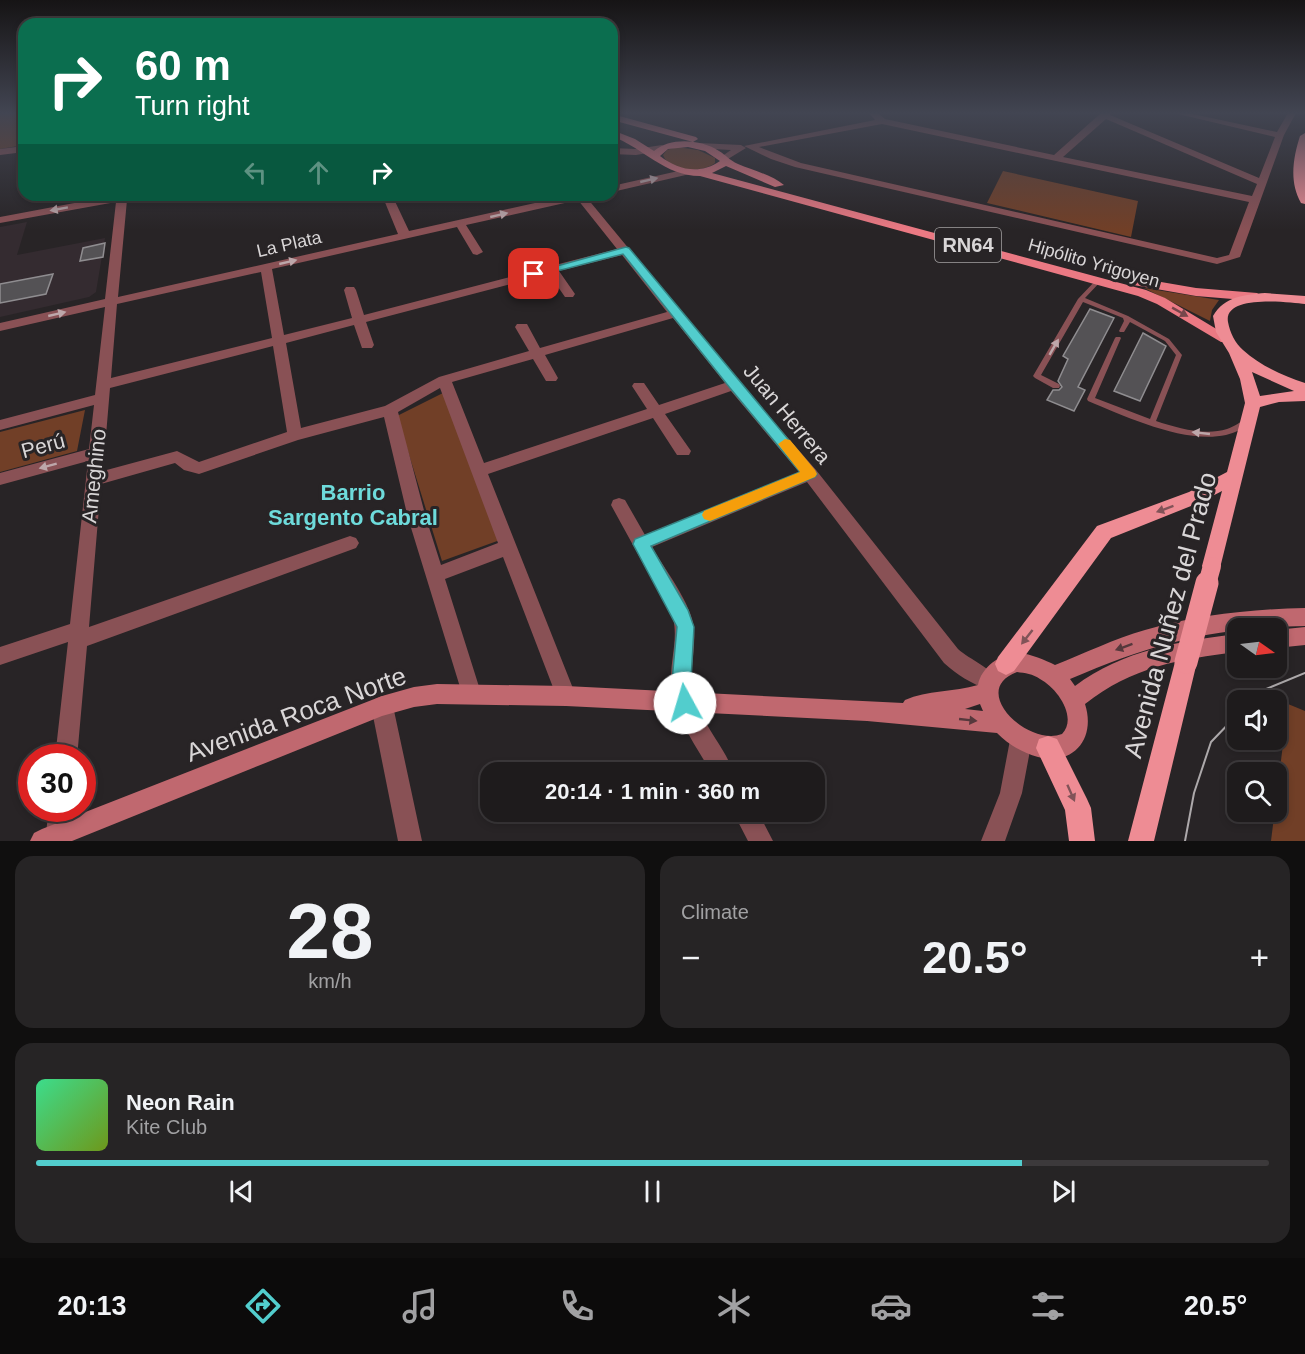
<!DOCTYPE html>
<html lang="en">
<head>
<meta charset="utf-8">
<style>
	:root { --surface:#1e1b1c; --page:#262425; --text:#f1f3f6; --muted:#a1a1a3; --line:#3c393b; --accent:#52cdcd }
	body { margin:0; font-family:Arial,sans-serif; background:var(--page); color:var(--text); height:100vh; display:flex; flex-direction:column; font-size:22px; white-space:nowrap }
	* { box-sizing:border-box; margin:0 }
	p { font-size:20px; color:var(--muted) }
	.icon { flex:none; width:33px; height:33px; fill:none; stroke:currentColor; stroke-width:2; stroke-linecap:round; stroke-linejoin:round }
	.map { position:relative; height:841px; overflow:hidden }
	.side { display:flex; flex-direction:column; gap:15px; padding:15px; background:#100f0f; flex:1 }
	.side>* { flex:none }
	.guide { position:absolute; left:18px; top:18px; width:600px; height:183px; border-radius:18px; box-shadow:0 3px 9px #0003,0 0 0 2px var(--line); background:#0b6e4f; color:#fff; overflow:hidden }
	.needle { width:39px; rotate:104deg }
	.buttons { position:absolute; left:1227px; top:618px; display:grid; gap:12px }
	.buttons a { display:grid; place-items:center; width:60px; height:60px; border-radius:12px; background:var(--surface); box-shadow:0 3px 9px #0003,0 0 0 2px var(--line); font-size:30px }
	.speed { position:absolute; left:18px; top:744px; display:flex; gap:12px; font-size:30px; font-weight:700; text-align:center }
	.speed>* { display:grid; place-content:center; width:78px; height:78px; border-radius:50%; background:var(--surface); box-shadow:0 3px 9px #0003,0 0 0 2px var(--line); line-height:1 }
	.speed .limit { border:9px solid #d22; background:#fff; color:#111 }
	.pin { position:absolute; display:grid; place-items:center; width:51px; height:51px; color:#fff; margin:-26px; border-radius:12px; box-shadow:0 3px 9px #0006 }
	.me { position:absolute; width:66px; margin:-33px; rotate:354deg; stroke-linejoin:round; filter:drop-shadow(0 0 4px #0008) }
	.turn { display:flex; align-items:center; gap:21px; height:126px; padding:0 18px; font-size:27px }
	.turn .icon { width:78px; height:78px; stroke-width:2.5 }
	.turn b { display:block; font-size:42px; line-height:51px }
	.lanes { display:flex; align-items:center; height:57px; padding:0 18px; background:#0003; justify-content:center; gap:30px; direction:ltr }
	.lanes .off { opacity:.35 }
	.big { font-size:45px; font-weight:800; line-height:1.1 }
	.side .widget { flex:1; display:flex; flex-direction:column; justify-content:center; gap:9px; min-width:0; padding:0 21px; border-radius:18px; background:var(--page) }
	.side .dial { align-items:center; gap:0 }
	.dial b { font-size:78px; line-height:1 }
	.song { display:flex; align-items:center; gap:18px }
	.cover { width:72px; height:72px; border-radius:9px; background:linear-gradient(135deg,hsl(150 70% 55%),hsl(80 70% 35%)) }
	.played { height:6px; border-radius:3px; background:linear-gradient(90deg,var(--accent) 80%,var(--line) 80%) }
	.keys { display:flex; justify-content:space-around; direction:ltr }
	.heat { display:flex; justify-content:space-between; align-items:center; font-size:33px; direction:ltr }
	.side .tiles { flex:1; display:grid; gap:15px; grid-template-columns:1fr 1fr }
	.widget:last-child { grid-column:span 2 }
	.trip { position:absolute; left:480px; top:762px; width:345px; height:60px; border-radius:18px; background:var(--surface); box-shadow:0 3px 9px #0003,0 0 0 2px var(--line); font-weight:800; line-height:60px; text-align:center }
	.tabs { display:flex; height:96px; justify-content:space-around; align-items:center; background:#0c0b0b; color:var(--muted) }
	.tabs .icon { width:42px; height:42px }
	.tabs .current { color:var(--accent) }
	.tabs b { font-size:27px; color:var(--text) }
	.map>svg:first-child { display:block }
	.built { fill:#342b30 }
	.green { fill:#713f27 }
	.building { fill:#545255; stroke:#8f8d90; stroke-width:1.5 }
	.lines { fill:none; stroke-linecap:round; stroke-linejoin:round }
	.service { fill:#895155; fill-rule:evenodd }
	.minor { fill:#895155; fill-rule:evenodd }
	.secondary { fill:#c0686f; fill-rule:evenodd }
	.primary { fill:#eb7983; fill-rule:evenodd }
	.trunk { fill:#ee8c94; fill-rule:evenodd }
	.tram { stroke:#ada9ab; stroke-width:2 }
	.trunk-bridge-far1 { stroke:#ee8c94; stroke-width:18 }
	.trunk-bridge { stroke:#ee8c94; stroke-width:23 }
	.oneway { fill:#bda7aa }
	.oneway2 { fill:#76464b }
	.oneway3 { fill:#815358 }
	.oneway4 { fill:#56383c }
	.route { fill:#52cdcd; stroke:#358585; stroke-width:1.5 }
	.slow { fill:#f59e0b }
	.labels { text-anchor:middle; stroke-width:6; stroke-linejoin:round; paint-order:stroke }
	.far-street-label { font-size:18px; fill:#d9d6d7; stroke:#282426 }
	.shield { fill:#282426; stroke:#a4a1a2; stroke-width:1.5 }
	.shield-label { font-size:20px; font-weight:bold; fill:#d9d6d7 }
	.street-label { font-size:21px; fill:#d9d6d7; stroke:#282426 }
	.neighbourhood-label { font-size:22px; font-weight:bold; fill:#6edbdb; stroke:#282426 }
	.near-street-label { font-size:26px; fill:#d9d6d7; stroke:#282426 }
</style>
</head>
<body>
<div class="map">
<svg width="1305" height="841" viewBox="0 0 1305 841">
	<rect width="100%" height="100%" fill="#282426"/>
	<path class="built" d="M27,222l-10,33 88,-17 -9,54 -7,5 -89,20v-90z"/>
	<path class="green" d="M0,113h24v32l-24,4z
		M677,147l21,3 17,8v5c-12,10 -46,9 -52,-8l4,-5z
		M1003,171l135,30 -7,36 -144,-34z
		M1144,288l75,12 -7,10 -2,11z
		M443,393l57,147 -58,21 -45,-145z
		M85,410l-8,41 -77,21v-40z
		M1288,704l17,7v130h-34z"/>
	<path class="building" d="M105,243l-2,14 -23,4 3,-13z
		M53,274l-7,20 -46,9v-19z
		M1090,309l24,9 -36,69 7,3 -11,21 -27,-11 6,-10h6l3,-3 -4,-6 10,-22 -5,-3z
		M1143,333l23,13 -26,55 -26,-10z"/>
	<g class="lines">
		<path class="service" d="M1098,279l3,2 -16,17 43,18 41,23 13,16 -26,66c21,7 49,15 71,8 7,-2 14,-8 21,-11l3,1 1,2 -1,2c-8,5 -16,10 -25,12 -42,9 -99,-18 -138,-34l-1,-2 28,-61 1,-1h4l1,1 -26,60 55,21 26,-64 -11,-14 -35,-19 -6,10h-4l-1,-1 5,-10 -1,-3 -40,-16 -42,73 18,9 1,2 -1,2h-6l-18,-10 -2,-2 45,-77 18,-19z"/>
		<path class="minor" d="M869,113h9l7,6 169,36 47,-42h10l-1,2 149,63 16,-41 -101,-24h14l89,19 11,-19h8l-12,22 -44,122 -23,7 -422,-97 -24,-8 -27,-13 131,-26zM1106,119l151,65 -5,12 -189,-39zM882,124l367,78 -20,53 -12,3 -416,-95 -42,-16z
			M699,143l42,2 5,3 -23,14 -5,-3 13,-9 -35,-2 -2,-2z
			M662,145l5,3 -2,2 -29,5 -24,-1v-6l24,1z
			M24,146v6l-24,3v-6z
			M687,169l5,3 -2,2 -78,18v-6z
			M117,195h25l-15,5 -9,97 280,-63 -16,-39h10l17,36 162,-36h19l-3,3 152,184 77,88 142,179c11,10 36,21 40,31l-3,7 -7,3c-17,-7 -31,-15 -44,-27l-137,-181 -155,65c13,23 40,57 42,82 2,22 -6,43 0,65 7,29 29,51 40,78h-23c-16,-28 -40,-60 -40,-94 0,-20 7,-40 2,-60l-62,-113 2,-5 6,-2 6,2 20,35 154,-63 -68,-81 -66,23 26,37 -2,4h-12l-24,-37 -165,56 88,222 -3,7 -7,3 -7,-3 -56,-146 -58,22 36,114 -3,7 -7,3 -7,-3 -56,-182 -24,-101 -86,23 -99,34 -15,-4 -9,-7 -74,21 -12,143 261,-91 6,2 3,5 -3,5 -269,98 -10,112h-22l13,-116 -68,23v-18l70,-23 18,-163 -88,24v-12l89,-24 5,-44 -94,25v-10l95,-25 10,-88 -105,24v-8l105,-24 11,-97 -116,21v-6zM578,200l39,49 -62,16 -12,-17h-8l-2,2 12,18 -181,47 -8,-25 -2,-3h-8l-2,3 8,28 -68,17 -12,-66 185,-42 16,27 4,1 6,-3 -17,-27zM622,255l45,57 -127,36 -13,-24h-10l-2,3 14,24 -90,26 -54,29 -84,22 -15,-85 68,-18 8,23h10l2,-3 -8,-23 183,-48 16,23h8l2,-3 -16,-23zM261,272l11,66 -161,40 6,-74zM673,318l52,65 -66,22 -15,-22h-10l-2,3 15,23 -163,54 -32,-81 81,-23 13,22h10l2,-3 -13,-23zM273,346l14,86 -88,30 -22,-11 -74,20 7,-83zM440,388l58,155 -57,22 -15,-47 -28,-106z
			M382,696l7,3 4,7 29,135h-24l-27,-135 4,-7z
			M1021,729l8,3 3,8 -10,53 -17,48h-24l19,-48 10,-53 3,-8z
			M49,808h24l-4,33h-24z
			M733,812h25l15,29h-25z"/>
		<path class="secondary" d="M1305,608v18c-89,1 -152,17 -235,53l5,7c48,-36 105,-45 163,-52v18c-59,7 -106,15 -153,52 11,34 -11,62 -47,53 -16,-4 -30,-13 -41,-24l-130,-12 -301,-15 -129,-2 -23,3 -32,9 -310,125h-42l4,-8 8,-4 340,-133 32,-9 23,-3 129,2 337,17 2,-3c22,-10 49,-8 73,-15 3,-18 24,-33 41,-32 12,1 26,7 36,12 30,-12 59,-26 90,-35 52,-15 106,-21 160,-22zM1017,672c8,1 16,2 23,7 17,9 38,38 22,55 -34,13 -94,-44 -45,-62zM980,704l3,7 -18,-2z
			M1305,627v18l-29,3v-18z"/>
		<path class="primary" d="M612,114l84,23 2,2 -5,3 -81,-22z
			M612,130l23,9 19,12c16,-14 47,-12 65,0 7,4 10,9 19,13 14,6 34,11 46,21l-9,2 -49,-21 -14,7 434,117 19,8 68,41 -2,3h-10l-64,-38 -19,-8 -438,-120c-35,0 -57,-28 -88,-40zM688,147l17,4 15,10c-20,14 -42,9 -60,-5l8,-7z
			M1132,277l64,11 61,5 6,4 -6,4 -61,-5 -68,-12v-6z"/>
		<path class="trunk" d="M1305,133v71l-4,-1c-12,-21 -8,-45 -1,-67z
			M1265,293l40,3v8c-16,-2 -82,-10 -77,18 2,11 7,21 15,28 18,16 40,26 62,33v18l-26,1 -19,5 -41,165 -7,2 -7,-2 -3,-6 20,-75 -21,11 -90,36 -97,133 -8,4 -8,-4 -3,-7 3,-7 99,-131 92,-34 38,-20 18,-69 -5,-24 -11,-26 -13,-21 -3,-16c12,-20 31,-21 52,-23zM1252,372l42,19 -34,5z
			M1186,652l8,3 3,7 -43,179h-26l47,-179 3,-7z
			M1048,736l9,3 30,60 4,9 4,33h-26l-4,-31 -29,-62 3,-9z"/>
		<path class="tram" d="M1251,700l8,-8 46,-19
			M1185,841l9,-48 17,-51 27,-28"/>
		<path class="trunk-bridge-far1" d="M1207,584l5,-18"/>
		<path class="trunk-bridge" d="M1186,662l21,-79"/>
	</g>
	<defs><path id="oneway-solid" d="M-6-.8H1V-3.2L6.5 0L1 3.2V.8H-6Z" transform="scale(1.5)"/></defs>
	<g class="oneway">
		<use href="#oneway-solid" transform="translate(649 180) rotate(-13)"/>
		<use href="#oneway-solid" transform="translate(59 209) rotate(170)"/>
		<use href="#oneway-solid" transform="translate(499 215) rotate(-13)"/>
		<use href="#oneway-solid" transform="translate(288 262) rotate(-13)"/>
		<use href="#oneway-solid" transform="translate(57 314) rotate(-13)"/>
		<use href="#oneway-solid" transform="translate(1054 347) rotate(-60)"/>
		<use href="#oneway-solid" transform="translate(1201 433) rotate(-174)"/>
		<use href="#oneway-solid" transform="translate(48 466) rotate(165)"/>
	</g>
	<use class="oneway2" href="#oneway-solid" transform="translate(1180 312) rotate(29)"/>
	<g class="oneway3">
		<use href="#oneway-solid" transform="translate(1165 509) rotate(160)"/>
		<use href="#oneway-solid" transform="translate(1027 637) rotate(128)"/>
		<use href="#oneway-solid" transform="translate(1071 793) rotate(66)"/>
	</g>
	<g class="oneway4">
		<use href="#oneway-solid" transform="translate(1124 647) rotate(160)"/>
		<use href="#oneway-solid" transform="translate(968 720) rotate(6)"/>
	</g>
	<linearGradient id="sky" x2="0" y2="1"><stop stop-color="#161415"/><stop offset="0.49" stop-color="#424552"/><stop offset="1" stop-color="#424552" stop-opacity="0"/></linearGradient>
	<rect width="1305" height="230" fill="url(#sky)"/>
	<path class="route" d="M626,247l3,1 188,226 -2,3 -164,69 37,64 6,17 -3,54 4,22 -3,7 -7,2 -7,-2 -6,-29 5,-54 -44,-83 2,-5 165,-67 -70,-84 -107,-134 -89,23 -6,-3z"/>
	<path class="slow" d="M785,439l5,1 25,30 2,4 -2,3 -100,42 -5,2 -6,-2 -2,-4 2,-4 96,-39 -22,-28z"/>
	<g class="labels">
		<g class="far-street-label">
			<text transform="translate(289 244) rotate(-13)" y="6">La Plata</text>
			<text transform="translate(1094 263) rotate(16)" y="6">Hipólito Yrigoyen</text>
		</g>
		<rect class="shield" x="935" y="228" width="66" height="34" rx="4.5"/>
		<g class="shield-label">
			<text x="968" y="252">RN64</text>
		</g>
		<g class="street-label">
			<text transform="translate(787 414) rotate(50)" y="7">Juan Herrera</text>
			<text transform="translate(43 446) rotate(-15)" y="7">Perú</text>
			<text transform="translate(94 476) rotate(-84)" y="7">Ameghino</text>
		</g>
		<g class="neighbourhood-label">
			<text x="353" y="500">Barrio<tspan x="353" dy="25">Sargento Cabral</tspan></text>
		</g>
		<g class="near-street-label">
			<text transform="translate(1170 615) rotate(-75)" y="9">Avenida Nuñez del Prado</text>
			<text transform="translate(296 714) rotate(-20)" y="9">Avenida Roca Norte</text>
		</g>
	</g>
</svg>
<div class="buttons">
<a><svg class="needle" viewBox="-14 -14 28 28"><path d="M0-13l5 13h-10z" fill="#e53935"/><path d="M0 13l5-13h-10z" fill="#a1a1a3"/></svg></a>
<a><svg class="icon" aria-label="sound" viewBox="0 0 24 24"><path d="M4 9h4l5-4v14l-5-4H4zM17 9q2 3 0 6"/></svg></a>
<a><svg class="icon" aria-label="search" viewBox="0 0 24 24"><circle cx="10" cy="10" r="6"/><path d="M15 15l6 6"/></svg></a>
</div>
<div class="speed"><div class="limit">30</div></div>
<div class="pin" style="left:534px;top:274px;background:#d93025"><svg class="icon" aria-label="arrive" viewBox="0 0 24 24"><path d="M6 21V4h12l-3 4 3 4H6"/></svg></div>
<svg class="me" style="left:685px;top:703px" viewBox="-20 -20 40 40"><circle r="19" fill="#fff"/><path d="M0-13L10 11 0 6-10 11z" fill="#52cdcd"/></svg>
<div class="trip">20:14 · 1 min · 360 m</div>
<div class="guide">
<div class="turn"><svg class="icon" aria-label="right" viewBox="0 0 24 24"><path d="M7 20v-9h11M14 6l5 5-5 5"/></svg><div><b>60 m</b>Turn right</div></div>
<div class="lanes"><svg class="icon off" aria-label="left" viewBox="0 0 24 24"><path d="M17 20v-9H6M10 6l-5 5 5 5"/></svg><svg class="icon off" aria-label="ahead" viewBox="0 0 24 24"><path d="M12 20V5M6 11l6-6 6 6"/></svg><svg class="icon" aria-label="right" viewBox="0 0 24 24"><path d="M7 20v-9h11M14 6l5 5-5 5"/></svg></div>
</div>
</div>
<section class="side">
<div class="tiles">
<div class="widget dial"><b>28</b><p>km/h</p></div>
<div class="widget"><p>Climate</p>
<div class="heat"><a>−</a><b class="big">20.5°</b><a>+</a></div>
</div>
<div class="widget">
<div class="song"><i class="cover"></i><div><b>Neon Rain</b><p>Kite Club</p></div></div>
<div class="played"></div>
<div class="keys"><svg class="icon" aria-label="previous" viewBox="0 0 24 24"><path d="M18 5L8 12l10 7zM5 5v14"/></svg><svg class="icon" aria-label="pause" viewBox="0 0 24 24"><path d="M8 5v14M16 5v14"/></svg><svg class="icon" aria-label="next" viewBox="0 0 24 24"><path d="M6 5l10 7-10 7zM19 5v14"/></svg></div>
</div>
</div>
</section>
<nav class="tabs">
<b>20:13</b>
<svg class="icon current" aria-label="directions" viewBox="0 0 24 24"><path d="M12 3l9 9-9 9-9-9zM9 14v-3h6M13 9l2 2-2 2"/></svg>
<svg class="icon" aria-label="music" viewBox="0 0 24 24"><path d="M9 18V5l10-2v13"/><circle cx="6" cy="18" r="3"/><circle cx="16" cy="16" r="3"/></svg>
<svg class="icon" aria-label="phone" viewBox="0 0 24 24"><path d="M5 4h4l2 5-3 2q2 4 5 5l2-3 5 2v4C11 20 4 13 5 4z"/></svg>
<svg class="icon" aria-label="climate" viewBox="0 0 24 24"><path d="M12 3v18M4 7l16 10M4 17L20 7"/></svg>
<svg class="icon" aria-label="car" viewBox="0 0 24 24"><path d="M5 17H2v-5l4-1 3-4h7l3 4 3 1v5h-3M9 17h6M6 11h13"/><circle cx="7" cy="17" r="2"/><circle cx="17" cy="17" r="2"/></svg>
<svg class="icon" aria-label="filters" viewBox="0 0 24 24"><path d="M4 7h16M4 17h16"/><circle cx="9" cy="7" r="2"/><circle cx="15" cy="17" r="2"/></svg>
<b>20.5°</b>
</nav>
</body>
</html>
